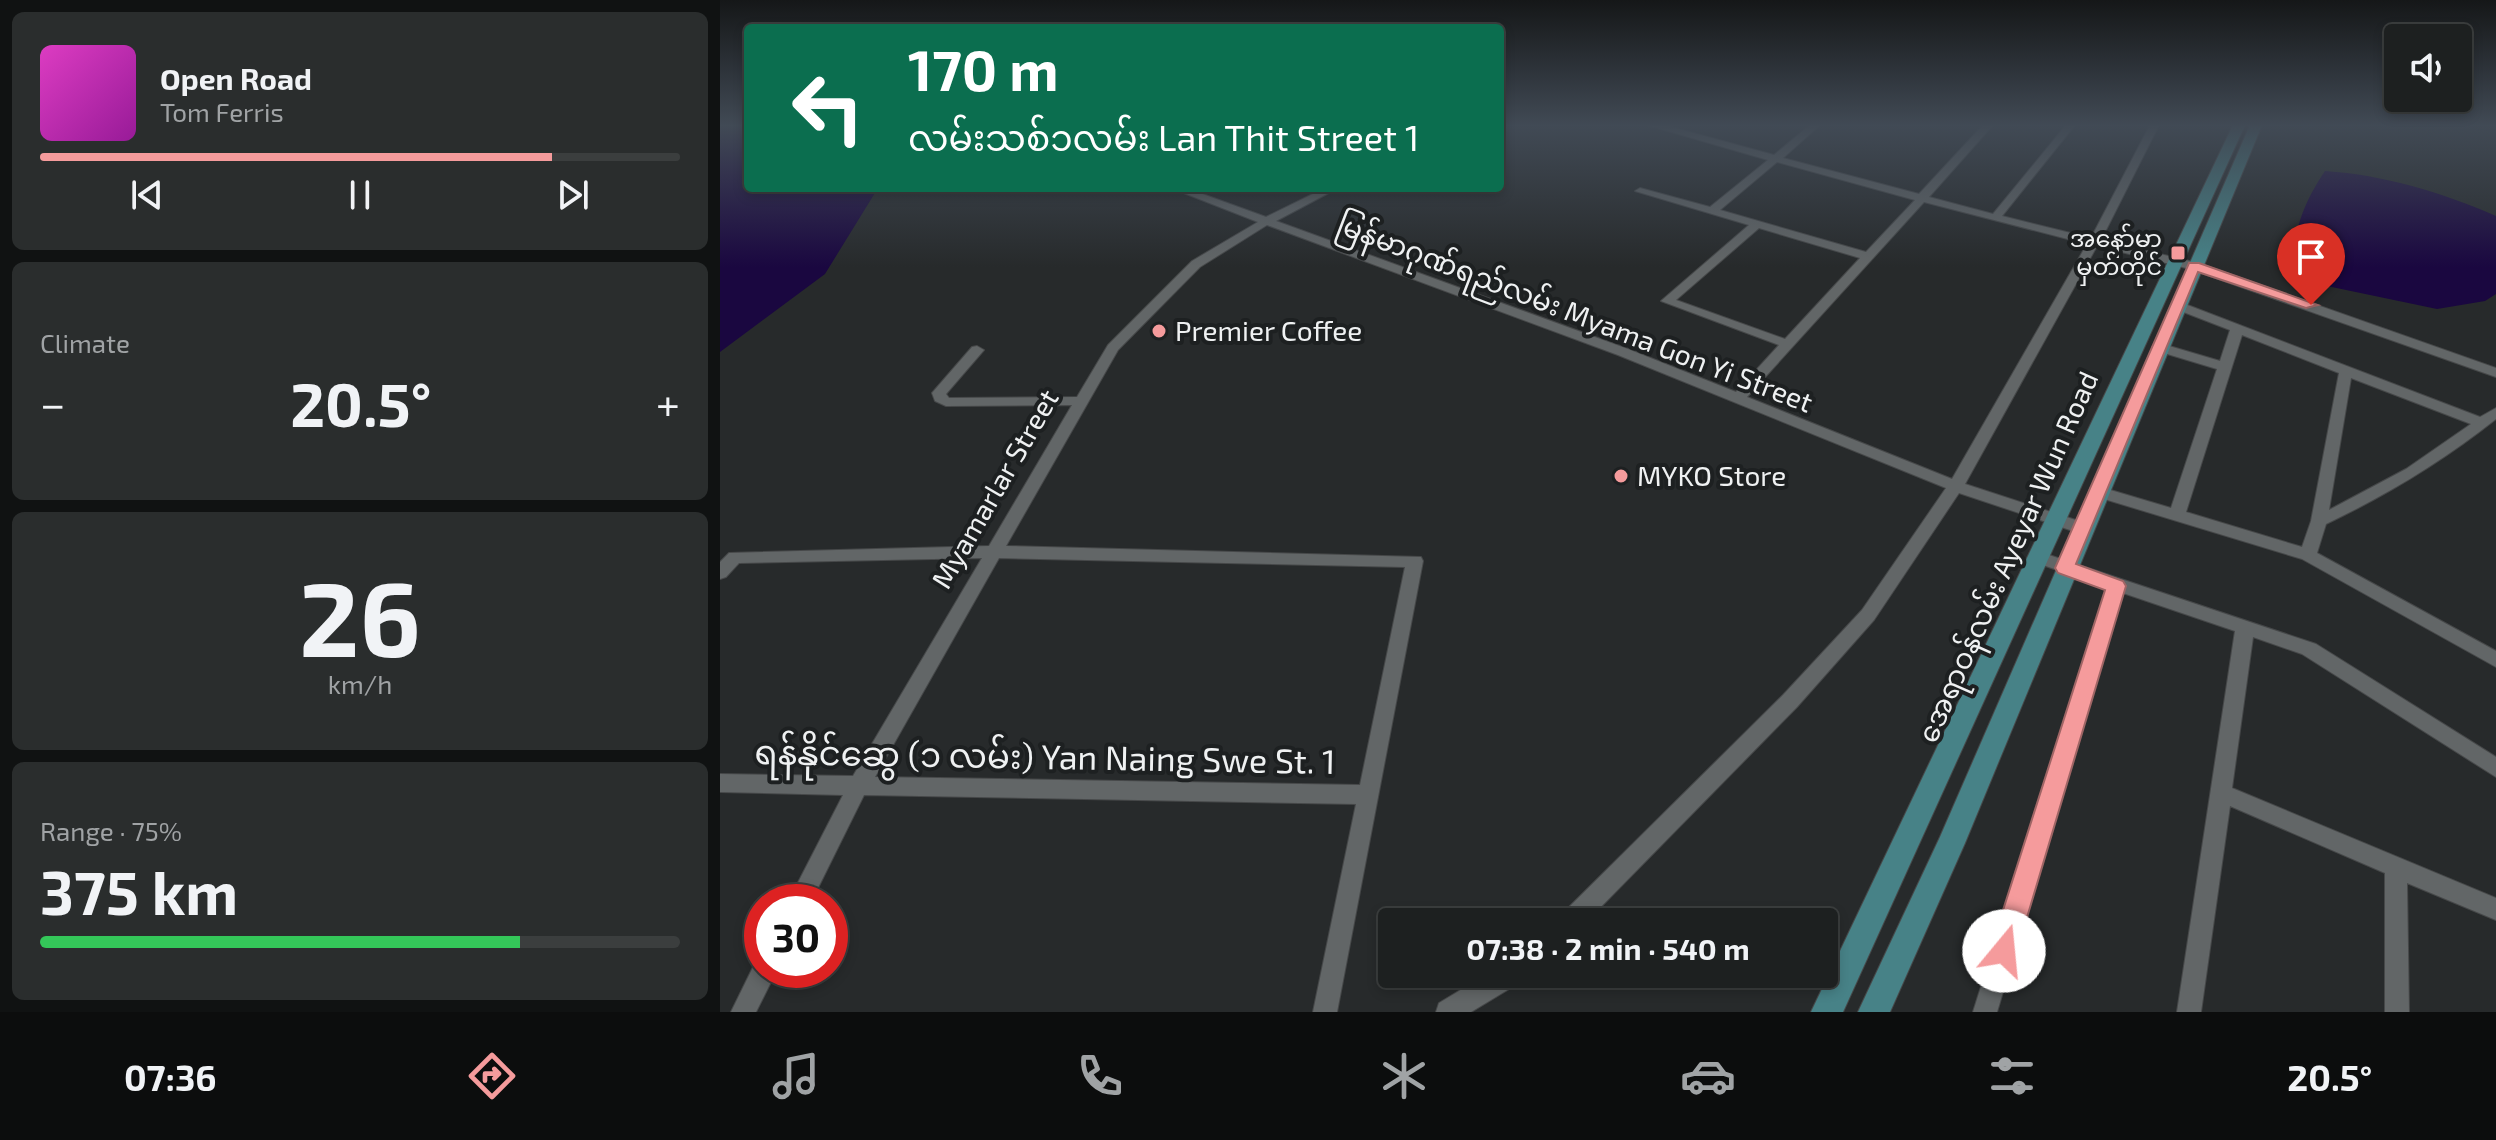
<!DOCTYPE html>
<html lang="en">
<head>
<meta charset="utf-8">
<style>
	:root { --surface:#1d2020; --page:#2a2d2d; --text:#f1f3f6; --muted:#a0a3a5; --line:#3b3e3e; --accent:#f59b9c }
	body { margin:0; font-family:"Exo 2","Noto Sans Myanmar",sans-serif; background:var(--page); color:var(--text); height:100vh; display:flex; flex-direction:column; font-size:30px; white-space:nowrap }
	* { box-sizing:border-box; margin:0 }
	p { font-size:26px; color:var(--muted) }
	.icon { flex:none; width:44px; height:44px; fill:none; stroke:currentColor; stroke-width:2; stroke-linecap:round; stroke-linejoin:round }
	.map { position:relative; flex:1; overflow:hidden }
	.details { display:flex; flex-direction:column; gap:12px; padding:12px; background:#101212; width:720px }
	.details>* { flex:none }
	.guide { position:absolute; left:24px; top:24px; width:760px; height:168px; border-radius:8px; box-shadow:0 4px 12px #0003,0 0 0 2px var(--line); background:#0b6e4f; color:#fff; overflow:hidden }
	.tools { position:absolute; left:1664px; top:24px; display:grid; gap:16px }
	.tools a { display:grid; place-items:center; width:88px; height:88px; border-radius:8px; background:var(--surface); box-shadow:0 4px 12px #0003,0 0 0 2px var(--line); font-size:40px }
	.speed { position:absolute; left:24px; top:884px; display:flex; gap:16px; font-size:40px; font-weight:700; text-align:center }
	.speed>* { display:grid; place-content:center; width:104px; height:104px; border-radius:50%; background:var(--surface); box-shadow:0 4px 12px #0003,0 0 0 2px var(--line); line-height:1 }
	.speed .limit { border:12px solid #d22; background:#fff; color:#111 }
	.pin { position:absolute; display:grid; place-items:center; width:68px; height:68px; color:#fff; margin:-82px -34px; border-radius:50% 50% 50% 0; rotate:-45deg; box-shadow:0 0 8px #0007 }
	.pin .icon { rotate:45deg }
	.me { position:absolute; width:88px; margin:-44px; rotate:17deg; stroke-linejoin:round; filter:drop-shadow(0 0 6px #0008) }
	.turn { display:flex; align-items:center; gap:28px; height:168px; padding:0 32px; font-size:36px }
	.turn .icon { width:104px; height:104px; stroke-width:2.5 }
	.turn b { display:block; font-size:56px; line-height:68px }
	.big { font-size:60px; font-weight:700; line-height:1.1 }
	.details .tile { flex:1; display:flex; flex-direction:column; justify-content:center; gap:12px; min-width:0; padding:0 28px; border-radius:12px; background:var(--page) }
	.details .dial { align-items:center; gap:0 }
	.dial b { font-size:104px; line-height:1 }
	.song { display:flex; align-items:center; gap:24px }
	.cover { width:96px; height:96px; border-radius:12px; background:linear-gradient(135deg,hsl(310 70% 55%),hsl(300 70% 35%)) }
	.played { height:8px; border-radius:4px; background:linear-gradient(90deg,var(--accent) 80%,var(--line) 80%) }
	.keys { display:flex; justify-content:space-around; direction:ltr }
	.heat { display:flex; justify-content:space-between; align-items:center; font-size:44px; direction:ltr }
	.charge { height:12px; border-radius:6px; background:linear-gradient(90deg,#34c759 75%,var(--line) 0) }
	.trip { position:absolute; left:658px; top:908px; width:460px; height:80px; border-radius:8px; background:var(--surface); box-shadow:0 4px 12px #0003,0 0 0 2px var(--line); font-weight:700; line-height:80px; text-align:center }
	.tab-bar { display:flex; height:128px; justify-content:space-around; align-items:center; background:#0c0d0d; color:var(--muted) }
	.tab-bar .icon { width:56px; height:56px }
	.tab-bar .on { color:var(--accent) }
	.tab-bar b { font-size:36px; color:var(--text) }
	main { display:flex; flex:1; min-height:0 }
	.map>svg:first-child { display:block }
	.water { fill:#1a0740 }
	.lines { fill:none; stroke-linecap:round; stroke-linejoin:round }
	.minor-casing { stroke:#464849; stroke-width:2 }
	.major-casing { stroke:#464849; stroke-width:2 }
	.minor { fill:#626667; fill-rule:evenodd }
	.major { fill:#478287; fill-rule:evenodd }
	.route { fill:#f59b9c; stroke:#9f6565; stroke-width:2 }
	.poi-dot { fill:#f59b9c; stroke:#1d2021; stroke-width:3 }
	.labels { text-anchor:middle; stroke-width:8; stroke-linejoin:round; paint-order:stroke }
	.far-poi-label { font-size:24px; fill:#eff1f2; stroke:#1d2021; text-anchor:end }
	.street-label { font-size:28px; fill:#eff1f2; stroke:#1d2021 }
	.poi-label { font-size:28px; fill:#eff1f2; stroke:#1d2021; text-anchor:start }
	.near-street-label { font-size:34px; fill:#eff1f2; stroke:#1d2021 }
</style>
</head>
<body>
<main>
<section class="details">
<div class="tile">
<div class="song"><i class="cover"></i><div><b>Open Road</b><p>Tom Ferris</p></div></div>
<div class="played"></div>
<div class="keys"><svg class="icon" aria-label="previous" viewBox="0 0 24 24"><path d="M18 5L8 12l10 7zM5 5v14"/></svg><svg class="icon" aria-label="pause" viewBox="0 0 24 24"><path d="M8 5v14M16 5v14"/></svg><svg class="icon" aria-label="next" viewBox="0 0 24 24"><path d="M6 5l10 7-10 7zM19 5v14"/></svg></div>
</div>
<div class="tile"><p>Climate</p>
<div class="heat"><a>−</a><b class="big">20.5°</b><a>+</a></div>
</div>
<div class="tile dial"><b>26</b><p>km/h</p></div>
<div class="tile"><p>Range · 75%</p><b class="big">375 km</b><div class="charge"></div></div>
</section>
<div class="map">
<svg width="1776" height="1012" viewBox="0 0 1776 1012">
	<rect width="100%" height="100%" fill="#272a2b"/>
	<path class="water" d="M0,125h28v63h130l-53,86 -105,78z
		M1605,171c59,4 116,21 171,45v78l-11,7 -48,8 -110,-23 -36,-21c4,-37 13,-63 34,-94z"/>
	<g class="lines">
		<g class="minor-casing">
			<path id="minor" d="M927,125h17l110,30 36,-30h10l-37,33 136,36 64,-69h10l-64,72 64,17 73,-89h9l-73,91 89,22 59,-113h9l-58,115 97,23 298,105v9l-306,-108 -93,-23 -132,238 123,40 2,4 -2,4h-12l-117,-39 -85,127 -77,87 -211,215h-28l4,-8 221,-219 79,-85 84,-122 -328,-133 -351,-130 -67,42 -82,83 -112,196 415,11 2,4 -86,451h-24l43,-208 -492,-9 -53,107h-23l55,-107 -123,-3v-18l133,2 129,-218 -243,5 -13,14 -6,2v-17l9,-9 260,-7 83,-141 -126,1 -11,-5 -3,-8 40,-46 5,-1 7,4 -38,44 3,4 128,-1 31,-52 84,-84 66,-39 -87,-34h15l80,29 59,-29h13l-62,33 352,128 108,43 43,-47 -118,-44 88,-76 -114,-34 5,-3 70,19 58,-47zM1057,162l138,38 -49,52 -146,-42zM1204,202l163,42 -135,235 -205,-82zM1039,228l101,30 -75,81 -109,-39zM279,558l406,9 -45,218 -485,-8z
				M1457,301l303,116 16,-9v11c-53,42 -109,76 -170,105l-9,29 179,98v16l-194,-108 -211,-64 -2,-4 2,-4 6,-1 74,22 46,-139 -63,-19 -2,-3 7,-4 61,18 10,-31 -57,-22v-6zM1522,335l97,38 -28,148 -9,26 -116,-35zM1631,378l120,46 -65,45 -77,41z
				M1317,551l279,93 180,113v20l-194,-123 -49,-17 -21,151 264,110v22l-89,-37 2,129h-24v-139l-155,-67 -29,206h-24l58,-381 -112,-38 -126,419h-24l134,-425 -76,-26 -2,-4 2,-4z
				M42,959v11h15l-21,42h-25l25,-51z
				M767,974h35l-3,9 -48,29h-35l3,-9z"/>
		</g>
		<g class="major-casing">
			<path id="major" d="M1513,125h12l-402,887h-32z
				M1530,125h12l-297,718 -75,169h-32l82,-175z"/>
		</g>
		<use href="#minor" class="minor"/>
		<use href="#major" class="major"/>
	</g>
	<linearGradient id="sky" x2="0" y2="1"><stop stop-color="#151718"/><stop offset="0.47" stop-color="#414a55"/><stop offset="1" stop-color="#414a55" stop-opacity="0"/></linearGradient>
	<rect width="1776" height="267" fill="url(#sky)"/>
	<path class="route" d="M1469,263h10l119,42 -12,3 -108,-36 -122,292 47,17 3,5 -109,365 -4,10 -9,4 -10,-4 -4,-10 115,-361 -47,-17 -3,-5z"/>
	<g class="poi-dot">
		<rect x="1450" y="245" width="16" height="16" rx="4"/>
		<circle cx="439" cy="331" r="8"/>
		<circle cx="901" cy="476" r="8"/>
	</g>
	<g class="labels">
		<g class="far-poi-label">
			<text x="1442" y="247">အနော်မာ<tspan x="1442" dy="28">မှတ်တိုင်</tspan></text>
		</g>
		<g class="street-label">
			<text transform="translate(855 313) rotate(21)" y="10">မြန်မာဂုဏ်ရည်လမ်း Myama Gon Yi Street</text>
			<text transform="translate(275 489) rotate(-60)" y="10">Myamarlar Street</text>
			<text transform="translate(1288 557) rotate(-66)" y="10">အေရာဝန်လမ်း Ayeyar Wun Road</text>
		</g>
		<g class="poi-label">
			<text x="455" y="341">Premier Coffee</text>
			<text x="917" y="486">MYKO Store</text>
		</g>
		<g class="near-street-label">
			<text transform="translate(325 757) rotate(1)" y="12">ရန်နိုင်ဆွေ (၁ လမ်း) Yan Naing Swe St. 1</text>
		</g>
	</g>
</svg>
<div class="tools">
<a><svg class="icon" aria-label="sound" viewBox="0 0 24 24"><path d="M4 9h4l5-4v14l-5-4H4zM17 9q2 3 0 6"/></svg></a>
</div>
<div class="speed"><div class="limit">30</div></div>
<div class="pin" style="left:1591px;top:305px;background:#d93025"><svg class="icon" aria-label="arrive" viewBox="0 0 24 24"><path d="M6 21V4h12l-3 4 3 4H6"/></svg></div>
<svg class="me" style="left:1284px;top:951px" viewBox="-20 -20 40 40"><circle r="19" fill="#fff"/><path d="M0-13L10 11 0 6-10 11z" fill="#f59b9c"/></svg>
<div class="trip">07:38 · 2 min · 540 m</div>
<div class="guide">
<div class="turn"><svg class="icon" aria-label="left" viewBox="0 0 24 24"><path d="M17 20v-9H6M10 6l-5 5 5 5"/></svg><div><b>170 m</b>လမ်းသစ်၁လမ်း Lan Thit Street 1</div></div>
</div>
</div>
</main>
<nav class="tab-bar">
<b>07:36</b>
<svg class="icon on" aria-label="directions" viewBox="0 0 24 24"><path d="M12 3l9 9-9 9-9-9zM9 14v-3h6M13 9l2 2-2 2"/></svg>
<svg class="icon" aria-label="music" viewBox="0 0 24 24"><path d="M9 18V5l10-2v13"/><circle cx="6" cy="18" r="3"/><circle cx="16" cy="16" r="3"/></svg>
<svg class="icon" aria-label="phone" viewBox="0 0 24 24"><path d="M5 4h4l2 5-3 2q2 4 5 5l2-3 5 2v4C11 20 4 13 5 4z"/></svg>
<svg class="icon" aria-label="climate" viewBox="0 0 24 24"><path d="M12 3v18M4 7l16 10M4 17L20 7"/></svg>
<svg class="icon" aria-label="car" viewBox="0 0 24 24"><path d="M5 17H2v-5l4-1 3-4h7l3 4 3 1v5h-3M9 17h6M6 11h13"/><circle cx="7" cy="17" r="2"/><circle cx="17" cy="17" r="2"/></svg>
<svg class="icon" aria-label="filters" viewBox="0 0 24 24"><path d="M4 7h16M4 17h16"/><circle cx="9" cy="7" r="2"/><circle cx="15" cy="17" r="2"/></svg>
<b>20.5°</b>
</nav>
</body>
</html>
